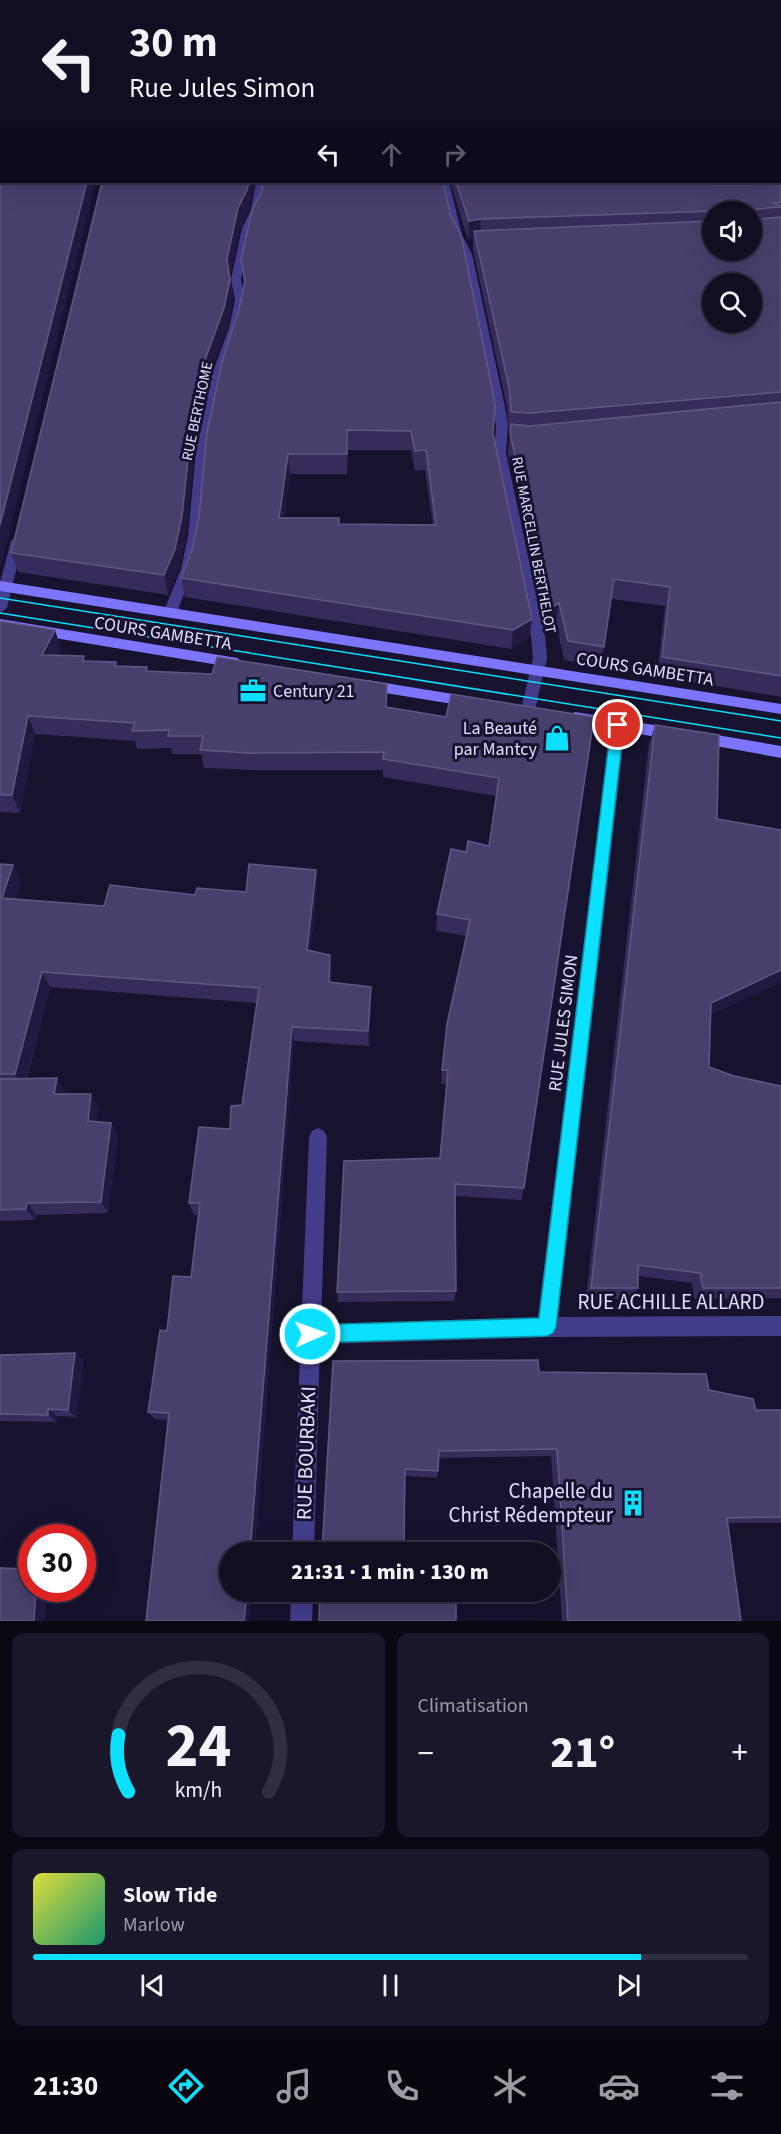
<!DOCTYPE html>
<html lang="fr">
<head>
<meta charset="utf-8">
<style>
	:root { --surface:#110e22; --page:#1a172a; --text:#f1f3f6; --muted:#9c9ca5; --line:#302e40; --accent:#0be0fe }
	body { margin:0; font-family:"Source Sans 3",sans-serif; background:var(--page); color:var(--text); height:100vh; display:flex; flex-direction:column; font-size:22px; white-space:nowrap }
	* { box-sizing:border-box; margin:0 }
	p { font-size:20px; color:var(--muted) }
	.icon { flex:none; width:33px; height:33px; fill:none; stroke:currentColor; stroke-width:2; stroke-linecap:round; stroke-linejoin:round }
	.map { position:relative; height:1621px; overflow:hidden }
	.drawer { display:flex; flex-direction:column; gap:12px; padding:12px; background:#090813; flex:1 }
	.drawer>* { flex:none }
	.banner { position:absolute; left:0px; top:0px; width:782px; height:183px; box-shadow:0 6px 24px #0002,0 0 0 2px var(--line); background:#110e22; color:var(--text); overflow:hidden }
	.fabs { position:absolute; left:702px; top:201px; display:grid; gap:12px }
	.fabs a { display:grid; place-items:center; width:60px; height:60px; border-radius:50%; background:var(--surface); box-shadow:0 6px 24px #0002,0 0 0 2px var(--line); font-size:30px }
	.speed { position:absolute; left:18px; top:1524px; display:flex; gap:12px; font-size:30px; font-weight:700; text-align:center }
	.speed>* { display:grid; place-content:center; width:78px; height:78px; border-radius:50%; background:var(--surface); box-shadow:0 6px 24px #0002,0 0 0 2px var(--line); line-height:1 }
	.speed .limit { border:9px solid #d22; background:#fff; color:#111 }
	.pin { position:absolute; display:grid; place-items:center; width:51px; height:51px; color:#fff; margin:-26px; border:3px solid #fff; border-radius:50%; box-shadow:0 2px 6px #0007 }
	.me { position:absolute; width:66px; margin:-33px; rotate:88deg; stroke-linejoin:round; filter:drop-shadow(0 0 4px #0008) }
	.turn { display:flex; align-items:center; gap:21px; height:126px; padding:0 30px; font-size:27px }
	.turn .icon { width:78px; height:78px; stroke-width:2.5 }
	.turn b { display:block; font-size:42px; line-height:51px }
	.lanes { display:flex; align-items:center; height:57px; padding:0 30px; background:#0003; justify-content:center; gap:30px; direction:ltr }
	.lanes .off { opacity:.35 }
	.big { font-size:45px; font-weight:800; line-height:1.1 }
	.drawer .card { flex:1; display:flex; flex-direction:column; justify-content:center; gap:9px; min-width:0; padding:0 21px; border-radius:12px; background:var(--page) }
	.drawer .dial { align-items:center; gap:0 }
	.dial svg { height:156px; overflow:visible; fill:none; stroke:var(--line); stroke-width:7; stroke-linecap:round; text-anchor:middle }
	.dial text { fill:var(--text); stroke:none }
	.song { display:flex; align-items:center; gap:18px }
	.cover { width:72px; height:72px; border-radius:9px; background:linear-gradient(135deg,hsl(60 70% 55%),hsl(160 70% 35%)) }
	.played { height:6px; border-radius:3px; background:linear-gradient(90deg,var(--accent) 85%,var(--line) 85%) }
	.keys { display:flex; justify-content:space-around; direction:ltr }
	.heat { display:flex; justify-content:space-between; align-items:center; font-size:33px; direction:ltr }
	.drawer .tiles { flex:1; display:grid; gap:12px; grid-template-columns:1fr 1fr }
	.card:last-child { grid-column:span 2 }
	.trip { position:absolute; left:219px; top:1542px; width:342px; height:60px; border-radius:30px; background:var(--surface); box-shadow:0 6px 24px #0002,0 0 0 2px var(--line); font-weight:800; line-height:60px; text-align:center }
	.menu { display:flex; height:96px; justify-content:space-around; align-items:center; background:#07060e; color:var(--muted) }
	.menu .icon { width:42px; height:42px }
	.menu .current { color:var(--accent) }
	.menu b { font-size:27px; color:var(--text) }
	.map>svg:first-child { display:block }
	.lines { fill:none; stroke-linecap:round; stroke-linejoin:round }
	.lane { fill:#423d8b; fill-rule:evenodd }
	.street { fill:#423d8b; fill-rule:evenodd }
	.secondary { fill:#7c75fe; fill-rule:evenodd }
	.tram { stroke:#0be0fe; stroke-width:1.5 }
	.wall { fill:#362b5a; fill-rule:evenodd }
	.shaded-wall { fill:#221941 }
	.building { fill:#483f6c; stroke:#605883; stroke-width:1.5; fill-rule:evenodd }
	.route { fill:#0be0fe; stroke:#0792a5; stroke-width:1.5 }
	.labels { text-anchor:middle; stroke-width:6; stroke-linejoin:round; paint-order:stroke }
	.far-street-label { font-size:15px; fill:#e2deff; stroke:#17122d }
	.street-label { font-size:18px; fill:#e2deff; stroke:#17122d }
	.poi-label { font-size:18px; fill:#e2deff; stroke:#17122d; text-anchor:start }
	.near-street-label { font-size:21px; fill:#e2deff; stroke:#17122d }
	.near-poi-label { font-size:21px; fill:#e2deff; stroke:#17122d; text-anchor:end }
</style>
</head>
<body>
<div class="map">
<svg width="781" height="1621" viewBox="0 0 781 1621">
	<rect width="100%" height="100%" fill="#17122d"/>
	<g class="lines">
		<path class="lane" d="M780,22h1v4h-1z"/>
		<path class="street" d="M780,4h1v4h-1z
			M256,182h10l-5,28 -9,18 -11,51 4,21 -6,28 -16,49 -15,74 -8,85 -7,33 -16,44 -7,5 -7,-5 18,-44 7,-33 8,-85 15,-74 18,-49 6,-28 -4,-21 11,-51 9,-18z
			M440,182h9l13,53 10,19 33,153 3,19 -2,27 39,183 2,22 -12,52 -7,5 -7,-5 12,-52 -2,-22 -37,-183 2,-27 -3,-19 -31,-153 -10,-19z
			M17,537l6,4 -16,67 -7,5v-30l11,-42z
			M618,720l7,5 -67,592 223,-1v20l-234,1 -227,7 -6,208h-22l17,-415 3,-6 6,-3 6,3 3,6 -6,187 217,-7 73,-592z
			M291,1592h22l-1,29h-22z"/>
		<path class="secondary" d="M0,581l781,123v10l-781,-123z
			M0,619l237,39 7,5 -7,5 -237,-39z
			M367,680l104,17 7,5 -7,5 -104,-17 -7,-5z
			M575,712l97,16 5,2 2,4 -2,4 -5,2 -97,-18 -7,-5z
			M699,732l82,14v12l-87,-16 -2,-4 2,-4z"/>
		<path class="tram" d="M0,598l781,123
			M0,613l781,125"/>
	</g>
	<path class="wall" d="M51,0h555l1,2h-556z
		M662,0h76l-11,2h-64z
		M780,45h1v81l-1,-1z
		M781,151v546l-124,-21 8,-70 -54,-7 -7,48 -4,19 -36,-6 -8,-38 -10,6 -38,-175 2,-21h-1l-2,-25 -34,-157v-11l-5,1 -18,-58h330zM712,212h40l-40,38z
		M102,182h152l-5,27 -9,19 -10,47 3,25 -6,27 -18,50 -15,74 -8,85 -7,32 -11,27 -150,-23 -7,-19z
		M262,191l231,243 39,185 -3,19 -18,11 -326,-52 -4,-19 11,-28 7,-33 45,-232 -3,-25zM348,450h63l4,21 10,-1 8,55 -94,-1 -55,-6 6,-44h57z
		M0,621l61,28 -3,6 28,7h30l1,4 270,41 59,10h148l-70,471 -3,12 -66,-4 1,95 -2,10 -116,1 -1,-10 103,-134 7,-74h-6l1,-14 24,-134 -30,-5 1,-17 29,-62 23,-6 7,-50 -113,-19v-7h-131l-48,-2 -3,-14h-29l-1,-6 -34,1 -2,-8 -100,-7 -15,79 -20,-1z
		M655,725l62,94 64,11v152l-71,33 -1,52 25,9 47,10v212l-87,1 -2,-16 -54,-7v12l-7,11h-45l63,-555z
		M0,864l13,1 8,17 -5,17 88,7 91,-11 51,-3 70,-22 1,17 -7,64 22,19 -1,13 40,4v15l-2,44 -75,-5 -45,580h-103l23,-201 -14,-1 -7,-7 19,-81 24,-54 8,-62h-5l-5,-12 53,-98 15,-102 -207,-16 -23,92 38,13 -1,2 34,14 -2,14 15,1 7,13 -10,77 -72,2 -1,5 -35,1z
		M75,1353l8,8 -6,56 -20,-1v6l-57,-1v-66z
		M333,1361l206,11 170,18 47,20h25v113h-53l13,98h-179l-11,-165 -112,2 -1,13 -1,7 -32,-2 -83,76z"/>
	<path class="shaded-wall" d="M469,0h49v2h-56z
		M707,0h31l-11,2h-27z
		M87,182h9l-96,388v-45z
		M249,182h5l-5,27 -9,19 -11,51 -2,-20 11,-51z
		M481,219l-1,19 -6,-7 -1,8 -5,1 1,-19z
		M230,280l3,20 -6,27 -18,50 -15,74 -8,85 -7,32 -11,27 -4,-20 27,-144 15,-74z
		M347,430l1,20 -1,24z
		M288,454l2,20 -9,64 -2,-20z
		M559,603l-3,19 -10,6 3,-19z
		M532,619l-3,19 -18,11 2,-19z
		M55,630l6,19 -13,24 -6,-18z
		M28,716l7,18 -15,79 -8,-18z
		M13,865l8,17 -10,33 -9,-17z
		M316,870l1,17 -8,79 -2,-16z
		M330,955l2,15 -1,28 -2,-16z
		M781,970v12l-78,37 8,-16z
		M42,972l8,15 -26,101 -9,-14z
		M371,987v15l-2,44 -1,-15z
		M292,1027l2,14 -40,511h-4z
		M57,1078l8,14 -3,16 -8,-14z
		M91,1094l7,14 -3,26 -7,-13z
		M111,1123l7,13 -10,77 -7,-11z
		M27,1203l9,12 -1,5 -9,-11z
		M75,1353l8,8 -6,56 -9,-7z
		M48,1409l9,7v6l-9,-7z
		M36,1588h11l-2,33h-11z
		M247,1592h4l-2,29h-5z"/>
	<path class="building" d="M51,0h418l-7,2h-411z
		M532,0h74l1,2h-73z
		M673,0h34l-7,2h-26z
		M780,45h1v59l-1,-1z
		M2,61v121h85l-87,343v-459z
		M780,150l1,1v51l-7,1 7,3v1l-24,2 -2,8 2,2 24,-2v175l-251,21 -19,-1 -2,-25 -35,-156 238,-10v29h40v-38h-35l-1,-1 -235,8 -12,2 -13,-39h324zM712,284h40v38h-40z
		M102,182h147l-2,8 -9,18 -11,51 3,21 -6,28 -18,49 -15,74 -9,85 -7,33 -11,26 -153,-22z
		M263,182h180l8,34 10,19 31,153 3,18 -2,28 39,185 -19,11 -332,-52 11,-28 7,-33 8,-85 16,-74 16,-49 6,-28 -4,-21 11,-50 10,-19zM347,430l64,1 4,20 11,-1 10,75 -97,-1v-6h-60l9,-64h59z
		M781,402v274l-119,-19 8,-70 -56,-8 -10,68 -36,-6 -9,-38 -10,6 -39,-176 1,-9 19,2z
		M0,621l55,9 -13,25 42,1 -1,5 33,1 -1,4 32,1 -1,4 66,3 5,-17 170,27 -1,23 60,10 5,-23 143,23 -70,471 -69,-4 1,107 -119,1 7,-131 96,-3 8,-88h-6l5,-46 23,-104 -33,-6 14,-65 15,3 2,-11 21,5 10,-68 -116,-19 1,-7 -135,1 -49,-3 3,-14h-35l1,-6 -37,1 3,-8 -107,-7 -16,79h-12z
		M655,725l64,10 -2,84 64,11v140l-70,33 -2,64 25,9 47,10v202h-78l-3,-15 -62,-8v23h-47z
		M0,864l13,1 -11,33 102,8 6,-21 85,10 2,-7 49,4 3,-28 67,6 -9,80 23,5 -1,27 42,5 -3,44 -76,-4 -42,525h-20v40h17l-3,29h-98l23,-208 -21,-1 12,-82 7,1 6,-55 18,1 9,-74h-11l10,-76 31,2 1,-23 11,-1 17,-117 -217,-16 -27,102h-15z
		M57,1078l-3,16h37l-3,27 23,2 -10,79 -74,1 -1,6 -26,1v-131z
		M75,1353l-7,57 -20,-1v6l-48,-1v-59z
		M538,1360l1,12 167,2 3,16 44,9 3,11h25v107l-54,1 14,103h-173l-11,-172 -118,2 -1,20 -33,-2 -1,74 50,1 1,8h-133l11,-191z
		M0,1568l32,1v19h4l-2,33h-34z
		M320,1592h136v29h-137z"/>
	<path class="route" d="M618,720l6,5 -68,602 -3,6 -6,3 -237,7 -6,-3 -3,-6 3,-7 6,-2 229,-7 72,-593z"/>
	<defs>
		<g id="office-bare" transform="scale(2.07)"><path d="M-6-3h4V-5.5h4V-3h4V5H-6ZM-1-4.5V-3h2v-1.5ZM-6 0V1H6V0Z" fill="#0be0fe" stroke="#17122d" stroke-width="2.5" paint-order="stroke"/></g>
		<g id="shop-bare" transform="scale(2.07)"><path d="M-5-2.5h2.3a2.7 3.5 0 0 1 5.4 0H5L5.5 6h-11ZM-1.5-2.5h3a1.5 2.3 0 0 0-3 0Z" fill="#0be0fe" stroke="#17122d" stroke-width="2.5" paint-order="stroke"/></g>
		<g id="building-bare" transform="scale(2.07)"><path d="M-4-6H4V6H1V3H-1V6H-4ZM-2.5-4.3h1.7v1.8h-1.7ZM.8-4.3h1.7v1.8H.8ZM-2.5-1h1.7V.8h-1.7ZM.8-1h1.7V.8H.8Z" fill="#0be0fe" stroke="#17122d" stroke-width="2.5" paint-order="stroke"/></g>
	</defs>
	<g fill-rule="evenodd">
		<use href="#office-bare" x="253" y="691"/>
		<use href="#shop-bare" x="557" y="738"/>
		<use href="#building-bare" x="633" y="1503"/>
	</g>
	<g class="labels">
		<g class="far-street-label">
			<text transform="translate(197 411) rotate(-78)" y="5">RUE BERTHOME</text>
			<text transform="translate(534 545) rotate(79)" y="5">RUE MARCELLIN BERTHELOT</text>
		</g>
		<g class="street-label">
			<text transform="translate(163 633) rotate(9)" y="6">COURS GAMBETTA</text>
			<text transform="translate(645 669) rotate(9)" y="6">COURS GAMBETTA</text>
			<text transform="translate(563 1023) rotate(-83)" y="6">RUE JULES SIMON</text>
		</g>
		<g class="poi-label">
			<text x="273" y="697">Century 21</text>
			<text x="537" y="734" text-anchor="end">La Beauté<tspan x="537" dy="21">par Mantcy</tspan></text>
		</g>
		<g class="near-street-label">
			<text x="671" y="1309">RUE ACHILLE ALLARD</text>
			<text transform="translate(306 1453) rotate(-88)" y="7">RUE BOURBAKI</text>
		</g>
		<g class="near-poi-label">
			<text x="613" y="1498">Chapelle du<tspan x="613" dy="24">Christ Rédempteur</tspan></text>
		</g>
	</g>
</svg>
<div class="fabs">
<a><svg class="icon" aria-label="sound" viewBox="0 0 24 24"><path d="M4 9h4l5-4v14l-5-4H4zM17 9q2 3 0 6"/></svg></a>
<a><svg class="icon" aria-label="search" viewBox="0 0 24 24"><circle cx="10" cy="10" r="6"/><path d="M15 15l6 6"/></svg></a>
</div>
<div class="speed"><div class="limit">30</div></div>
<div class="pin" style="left:618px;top:725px;background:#d93025"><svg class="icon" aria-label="arrive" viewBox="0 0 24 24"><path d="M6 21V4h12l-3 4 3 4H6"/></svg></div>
<svg class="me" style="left:310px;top:1334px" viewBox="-20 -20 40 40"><circle r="17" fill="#0be0fe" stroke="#fff" stroke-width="3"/><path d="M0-11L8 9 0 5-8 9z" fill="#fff"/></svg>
<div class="trip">21:31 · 1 min · 130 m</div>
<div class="banner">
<div class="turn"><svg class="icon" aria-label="left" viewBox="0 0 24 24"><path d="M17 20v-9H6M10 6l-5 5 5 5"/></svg><div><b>30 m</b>Rue Jules Simon</div></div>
<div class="lanes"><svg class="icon" aria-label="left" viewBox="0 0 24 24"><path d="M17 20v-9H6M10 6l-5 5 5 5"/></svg><svg class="icon off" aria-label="ahead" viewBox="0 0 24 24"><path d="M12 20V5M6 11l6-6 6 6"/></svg><svg class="icon off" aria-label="right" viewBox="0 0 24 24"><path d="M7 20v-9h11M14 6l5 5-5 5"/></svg></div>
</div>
</div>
<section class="drawer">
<div class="tiles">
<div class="card dial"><svg viewBox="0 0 100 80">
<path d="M14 69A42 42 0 1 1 86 69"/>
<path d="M14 69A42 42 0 0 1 9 40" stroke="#0be0fe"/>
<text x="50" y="56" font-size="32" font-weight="700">24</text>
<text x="50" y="72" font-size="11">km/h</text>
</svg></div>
<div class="card"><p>Climatisation</p>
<div class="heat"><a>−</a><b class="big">21°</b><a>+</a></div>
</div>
<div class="card">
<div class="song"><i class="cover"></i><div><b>Slow Tide</b><p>Marlow</p></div></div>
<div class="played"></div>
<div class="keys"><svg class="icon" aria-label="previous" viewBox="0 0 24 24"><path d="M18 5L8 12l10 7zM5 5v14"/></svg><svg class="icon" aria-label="pause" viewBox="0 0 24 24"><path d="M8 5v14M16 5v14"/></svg><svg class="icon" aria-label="next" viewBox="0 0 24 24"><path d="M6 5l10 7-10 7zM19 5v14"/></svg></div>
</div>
</div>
</section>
<nav class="menu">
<b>21:30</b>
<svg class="icon current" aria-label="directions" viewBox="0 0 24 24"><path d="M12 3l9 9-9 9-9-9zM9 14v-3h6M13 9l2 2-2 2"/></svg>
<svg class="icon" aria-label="music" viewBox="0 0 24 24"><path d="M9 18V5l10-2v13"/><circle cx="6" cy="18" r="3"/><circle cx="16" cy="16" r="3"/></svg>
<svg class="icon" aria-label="phone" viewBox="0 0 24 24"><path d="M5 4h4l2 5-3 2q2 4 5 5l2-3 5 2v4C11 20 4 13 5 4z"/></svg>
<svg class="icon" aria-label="climate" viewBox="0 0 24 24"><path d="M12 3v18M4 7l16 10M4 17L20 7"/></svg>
<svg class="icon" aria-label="car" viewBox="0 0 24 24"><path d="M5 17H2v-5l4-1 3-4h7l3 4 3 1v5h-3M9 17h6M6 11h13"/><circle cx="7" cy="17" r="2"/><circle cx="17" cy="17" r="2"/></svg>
<svg class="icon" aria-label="filters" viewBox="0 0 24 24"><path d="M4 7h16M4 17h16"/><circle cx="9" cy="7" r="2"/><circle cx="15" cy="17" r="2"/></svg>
</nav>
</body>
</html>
